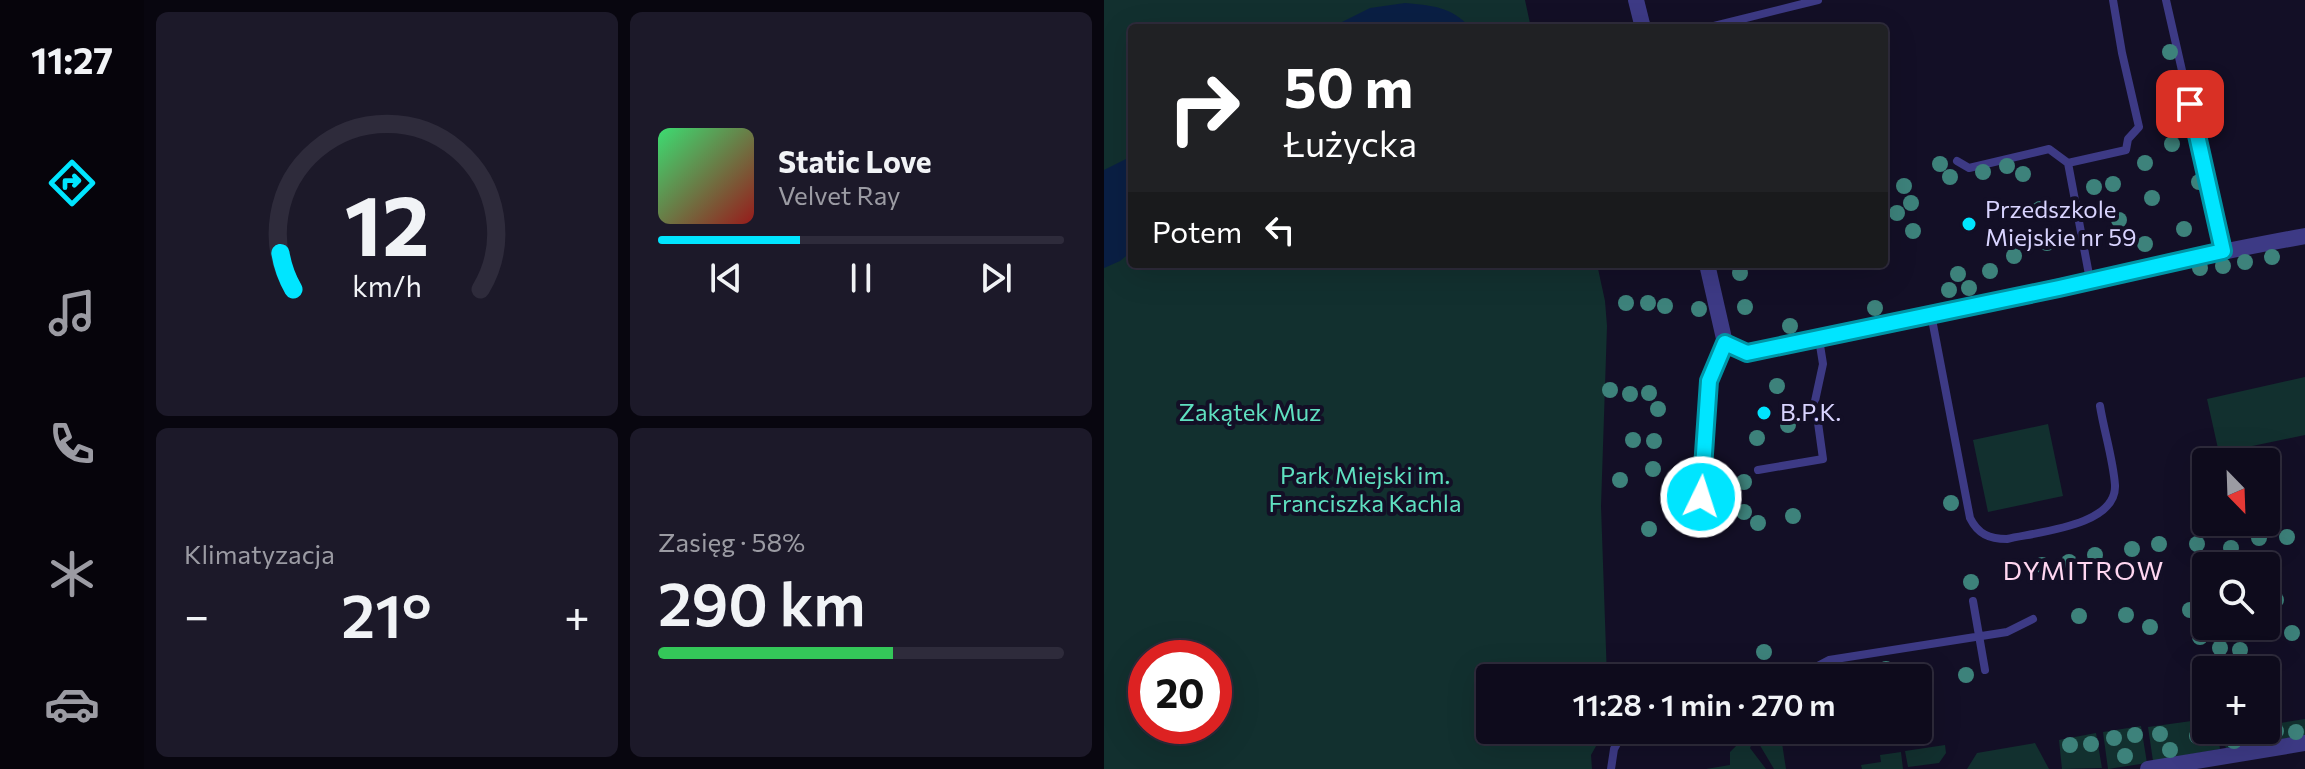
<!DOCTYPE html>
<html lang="pl">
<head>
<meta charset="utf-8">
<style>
	:root { --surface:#0e0b1c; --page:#1c1929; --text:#f1f3f6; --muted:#9b9ba3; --line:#2e2b3b; --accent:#00e5ff }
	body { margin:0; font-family:Commissioner,sans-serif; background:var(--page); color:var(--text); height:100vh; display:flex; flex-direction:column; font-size:30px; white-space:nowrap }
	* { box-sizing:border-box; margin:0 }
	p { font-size:26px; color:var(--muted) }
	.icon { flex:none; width:44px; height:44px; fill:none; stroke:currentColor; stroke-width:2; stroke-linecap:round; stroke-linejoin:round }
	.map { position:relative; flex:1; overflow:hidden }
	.side { display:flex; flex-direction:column; gap:12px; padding:12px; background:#08060f; width:960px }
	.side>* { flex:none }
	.banner { position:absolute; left:24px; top:24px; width:760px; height:244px; border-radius:8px; box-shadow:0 8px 32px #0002,0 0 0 2px var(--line); background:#202124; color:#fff; overflow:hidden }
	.needle { width:52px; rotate:157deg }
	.controls { position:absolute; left:1088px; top:448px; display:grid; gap:16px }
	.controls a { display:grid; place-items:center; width:88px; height:88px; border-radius:8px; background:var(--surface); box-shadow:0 8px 32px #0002,0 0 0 2px var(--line); font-size:40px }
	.speed { position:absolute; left:24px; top:640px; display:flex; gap:16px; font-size:40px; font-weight:700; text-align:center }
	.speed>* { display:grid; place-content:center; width:104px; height:104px; border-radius:50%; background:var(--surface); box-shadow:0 8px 32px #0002,0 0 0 2px var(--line); line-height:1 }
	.speed .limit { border:12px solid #d22; background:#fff; color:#111 }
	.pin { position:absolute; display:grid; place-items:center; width:68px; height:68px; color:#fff; margin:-34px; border-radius:16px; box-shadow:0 4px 12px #0006 }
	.me { position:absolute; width:88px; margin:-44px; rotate:4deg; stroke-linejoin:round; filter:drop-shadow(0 0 6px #0008) }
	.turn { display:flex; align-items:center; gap:28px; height:168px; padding:0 24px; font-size:36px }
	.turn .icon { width:104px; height:104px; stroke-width:2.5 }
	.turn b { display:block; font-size:56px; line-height:68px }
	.then { display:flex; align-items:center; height:76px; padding:0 24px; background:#0003; gap:16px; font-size:30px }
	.big { font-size:60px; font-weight:600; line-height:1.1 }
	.side .card { flex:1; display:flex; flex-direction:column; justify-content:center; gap:12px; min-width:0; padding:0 28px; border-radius:12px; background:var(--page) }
	.side .dial { align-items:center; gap:0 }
	.dial svg { height:208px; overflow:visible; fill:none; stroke:var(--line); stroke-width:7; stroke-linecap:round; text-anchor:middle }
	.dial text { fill:var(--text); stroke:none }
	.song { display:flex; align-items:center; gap:24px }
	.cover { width:96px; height:96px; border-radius:12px; background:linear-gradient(135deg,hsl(140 70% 55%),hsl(0 70% 35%)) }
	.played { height:8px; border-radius:4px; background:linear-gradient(90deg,var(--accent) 35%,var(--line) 35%) }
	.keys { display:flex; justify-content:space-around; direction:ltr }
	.heat { display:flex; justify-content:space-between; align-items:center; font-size:44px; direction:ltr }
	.charge { height:12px; border-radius:6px; background:linear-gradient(90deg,#34c759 58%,var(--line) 0) }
	.side .tiles { flex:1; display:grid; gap:12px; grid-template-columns:repeat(2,1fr) }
	.trip { position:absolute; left:372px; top:664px; width:456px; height:80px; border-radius:8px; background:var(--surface); box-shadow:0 8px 32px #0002,0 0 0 2px var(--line); font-weight:600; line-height:80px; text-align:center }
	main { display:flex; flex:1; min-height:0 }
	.tabs { display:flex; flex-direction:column; width:144px; justify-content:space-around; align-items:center; background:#06040b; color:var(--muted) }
	.tabs .icon { width:56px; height:56px }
	.tabs .current { color:var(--accent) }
	.tabs b { font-size:36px; color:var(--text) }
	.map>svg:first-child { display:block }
	.green { fill:#12302f; fill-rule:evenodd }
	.water { fill:#0a1f44 }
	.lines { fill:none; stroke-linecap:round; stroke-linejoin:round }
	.lane { stroke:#3d3a85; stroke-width:8 }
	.street { stroke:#3d3a85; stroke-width:16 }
	.tree { fill:#3d827b }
	.route-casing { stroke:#0095a6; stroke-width:20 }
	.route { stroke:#00e5ff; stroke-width:14 }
	.poi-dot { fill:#00e5ff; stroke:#130f26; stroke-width:3 }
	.labels { text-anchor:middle; stroke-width:8; stroke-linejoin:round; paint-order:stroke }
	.poi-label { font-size:24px; fill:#d9d4ff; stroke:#130f26; text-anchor:start }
	.park-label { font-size:24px; fill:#5fe0c0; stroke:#130f26 }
	.neighbourhood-label { font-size:26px; letter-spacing:2px; fill:#ffd6f0; stroke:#130f26 }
</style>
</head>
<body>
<main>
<nav class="tabs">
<b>11:27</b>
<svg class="icon current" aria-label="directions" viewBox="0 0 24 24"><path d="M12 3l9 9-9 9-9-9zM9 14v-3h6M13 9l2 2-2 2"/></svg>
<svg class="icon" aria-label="music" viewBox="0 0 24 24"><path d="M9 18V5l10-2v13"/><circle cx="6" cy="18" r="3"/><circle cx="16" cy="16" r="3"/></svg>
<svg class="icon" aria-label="phone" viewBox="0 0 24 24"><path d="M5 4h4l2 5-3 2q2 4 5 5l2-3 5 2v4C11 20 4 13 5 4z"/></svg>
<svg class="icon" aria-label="climate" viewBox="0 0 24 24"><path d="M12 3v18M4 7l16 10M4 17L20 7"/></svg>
<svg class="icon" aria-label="car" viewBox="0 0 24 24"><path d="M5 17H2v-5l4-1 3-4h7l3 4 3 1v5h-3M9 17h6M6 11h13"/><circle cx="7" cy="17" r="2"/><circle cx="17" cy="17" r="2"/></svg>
</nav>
<section class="side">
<div class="tiles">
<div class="card dial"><svg viewBox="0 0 100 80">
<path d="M14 69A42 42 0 1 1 86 69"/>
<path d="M14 69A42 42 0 0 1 9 55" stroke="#00e5ff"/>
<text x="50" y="56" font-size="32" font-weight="700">12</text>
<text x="50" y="72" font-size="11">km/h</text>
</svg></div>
<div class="card">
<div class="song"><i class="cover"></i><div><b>Static Love</b><p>Velvet Ray</p></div></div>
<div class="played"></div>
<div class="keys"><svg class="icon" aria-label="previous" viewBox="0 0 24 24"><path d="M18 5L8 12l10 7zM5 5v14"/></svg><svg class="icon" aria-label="pause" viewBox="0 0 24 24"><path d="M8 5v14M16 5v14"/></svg><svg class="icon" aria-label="next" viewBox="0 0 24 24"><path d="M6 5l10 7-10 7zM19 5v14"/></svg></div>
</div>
<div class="card"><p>Klimatyzacja</p>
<div class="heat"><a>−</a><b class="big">21°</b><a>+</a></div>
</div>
<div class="card"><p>Zasięg · 58%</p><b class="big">290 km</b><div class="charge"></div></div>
</div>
</section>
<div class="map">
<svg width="1201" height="769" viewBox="0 0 1201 769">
	<rect width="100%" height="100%" fill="#130f26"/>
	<path class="green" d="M0,0h421l6,28h-399v236h465l8,37 2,25 -6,180 6,172h-117v52h115l-14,25 1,14h-488zM42,658h68v68h-68z
		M1201,377v58l-86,18 -12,-54z
		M944,424l15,72 -75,16 -15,-72z
		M1102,719v11h11l3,19 -67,12 -5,-34z
		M1201,719v16l-35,6 -2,-16z
		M1037,726l6,37 -39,6 -5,-37z
		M623,730h53l6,39h-12l-19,-32 -5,11 16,21h-60l24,-4v-13l7,-7v-5l-9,-4z
		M1122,730h38l1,11 -39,8 -4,-17z
		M992,733l6,35 -40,1 -3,-29z
		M931,743l14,26h-82l10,-16z
		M841,745l1,8 -7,10 -31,4 -3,-16z
		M797,752l2,17h-41l-1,-4 20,-3 -1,-7z"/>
	<path class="water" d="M301,3c29,3 45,3 66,25h-141l40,-20z
		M28,156v95l-12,10 -16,7v-98z"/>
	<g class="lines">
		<path class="lane" d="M1062,0l57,251
			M602,28l112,-28
			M853,161l12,7 80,-19 19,14
			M986,280l-22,-117 58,-13 2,-11 11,-12 -17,-74 -9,-53
			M827,314l39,204c8,16 19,21 37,21 30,-7 110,-13 108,-54 -2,-26 -11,-54 -15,-79
			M654,470l65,-11 -8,-58 8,-37 -4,-25
			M597,497l8,-116 16,-37
			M869,601l12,69
			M691,678l34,-18 178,-28 26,-13
			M507,769l3,-20 7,-13 32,-6"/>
		<path class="street" d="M532,0l7,28
			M603,264l18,79 22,10c187,-36 371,-83 558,-117
			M1044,769l157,-26"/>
	</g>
	<g class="tree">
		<circle cx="1066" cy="52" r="8"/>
		<circle cx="1073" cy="101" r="8"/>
		<circle cx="1068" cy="144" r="8"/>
		<circle cx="1041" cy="163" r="8"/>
		<circle cx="836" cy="164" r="8"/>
		<circle cx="903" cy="166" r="8"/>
		<circle cx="879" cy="172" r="8"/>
		<circle cx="919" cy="174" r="8"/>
		<circle cx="846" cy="177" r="8"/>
		<circle cx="1095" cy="182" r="8"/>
		<circle cx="1009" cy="184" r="8"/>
		<circle cx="800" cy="186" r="8"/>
		<circle cx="990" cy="187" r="8"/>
		<circle cx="1048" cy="198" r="8"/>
		<circle cx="807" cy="203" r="8"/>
		<circle cx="936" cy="209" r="8"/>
		<circle cx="793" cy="213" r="8"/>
		<circle cx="1015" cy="220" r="8"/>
		<circle cx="1080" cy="229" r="8"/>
		<circle cx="809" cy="231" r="8"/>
		<circle cx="943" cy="243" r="8"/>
		<circle cx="1041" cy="244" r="8"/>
		<circle cx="910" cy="256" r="8"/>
		<circle cx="1168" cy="257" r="8"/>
		<circle cx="1141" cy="262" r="8"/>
		<circle cx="1119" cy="266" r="8"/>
		<circle cx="1096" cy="268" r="8"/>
		<circle cx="886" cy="271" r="8"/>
		<circle cx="636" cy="273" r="8"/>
		<circle cx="854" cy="274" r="8"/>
		<circle cx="865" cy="288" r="8"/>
		<circle cx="845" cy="290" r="8"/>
		<circle cx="522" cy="303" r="8"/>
		<circle cx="544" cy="303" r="8"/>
		<circle cx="561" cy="306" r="8"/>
		<circle cx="641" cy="307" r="8"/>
		<circle cx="771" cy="308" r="8"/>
		<circle cx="595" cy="309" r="8"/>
		<circle cx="686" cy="326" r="8"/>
		<circle cx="673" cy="386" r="8"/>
		<circle cx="506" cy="390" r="8"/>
		<circle cx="545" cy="393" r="8"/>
		<circle cx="526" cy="394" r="8"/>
		<circle cx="554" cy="409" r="8"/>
		<circle cx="684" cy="425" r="8"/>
		<circle cx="653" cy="438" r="8"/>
		<circle cx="529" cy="440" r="8"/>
		<circle cx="550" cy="441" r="8"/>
		<circle cx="549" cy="469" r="8"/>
		<circle cx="516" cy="480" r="8"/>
		<circle cx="640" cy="482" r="8"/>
		<circle cx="847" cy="503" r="8"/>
		<circle cx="640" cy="512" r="8"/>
		<circle cx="689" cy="516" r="8"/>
		<circle cx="654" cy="523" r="8"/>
		<circle cx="545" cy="529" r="8"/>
		<circle cx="1183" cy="537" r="8"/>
		<circle cx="1155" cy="538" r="8"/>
		<circle cx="1055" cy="544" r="8"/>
		<circle cx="1093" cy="544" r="8"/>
		<circle cx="1127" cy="548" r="8"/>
		<circle cx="1028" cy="549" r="8"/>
		<circle cx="991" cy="555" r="8"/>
		<circle cx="965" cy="562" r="8"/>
		<circle cx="938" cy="565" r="8"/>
		<circle cx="867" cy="582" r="8"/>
		<circle cx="1172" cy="600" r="8"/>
		<circle cx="1086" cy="610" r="8"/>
		<circle cx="1022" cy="615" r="8"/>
		<circle cx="975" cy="616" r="8"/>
		<circle cx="1046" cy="627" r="8"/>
		<circle cx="1188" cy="633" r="8"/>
		<circle cx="1096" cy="637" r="8"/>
		<circle cx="1116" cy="648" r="8"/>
		<circle cx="1136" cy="650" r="8"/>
		<circle cx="660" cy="652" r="8"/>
		<circle cx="782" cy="669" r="8"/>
		<circle cx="862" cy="675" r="8"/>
		<circle cx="1172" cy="731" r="8"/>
		<circle cx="1192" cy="732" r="8"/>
		<circle cx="1056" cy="734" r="8"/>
		<circle cx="1031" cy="735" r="8"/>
		<circle cx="1093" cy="736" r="8"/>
		<circle cx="1010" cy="738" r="8"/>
		<circle cx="1130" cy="741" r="8"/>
		<circle cx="987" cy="744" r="8"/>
		<circle cx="966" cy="745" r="8"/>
		<circle cx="1066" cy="750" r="8"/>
		<circle cx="1021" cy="756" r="8"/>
	</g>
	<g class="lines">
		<g class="route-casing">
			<path id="route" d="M597,497l8,-116 16,-38 22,10 312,-65 164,-37 -33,-147"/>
		</g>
		<use href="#route" class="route"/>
	</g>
	<g class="poi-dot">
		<circle cx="865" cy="224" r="8"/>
		<circle cx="660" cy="413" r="8"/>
	</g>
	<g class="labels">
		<g class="poi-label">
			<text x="881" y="218">Przedszkole<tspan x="881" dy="28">Miejskie nr 59</tspan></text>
			<text x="676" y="421">B.P.K.</text>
		</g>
		<g class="park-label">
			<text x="146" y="421">Zakątek Muz</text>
			<text x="261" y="484">Park Miejski im.<tspan x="261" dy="28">Franciszka Kachla</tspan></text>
		</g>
		<g class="neighbourhood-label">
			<text x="980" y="580">DYMITROW</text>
		</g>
	</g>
</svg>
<div class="controls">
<a><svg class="needle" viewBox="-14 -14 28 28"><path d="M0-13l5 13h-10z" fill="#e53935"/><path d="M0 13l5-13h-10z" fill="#9b9ba3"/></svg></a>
<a><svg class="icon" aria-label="search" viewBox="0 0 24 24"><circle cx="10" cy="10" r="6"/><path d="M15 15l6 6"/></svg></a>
<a>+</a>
</div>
<div class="speed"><div class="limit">20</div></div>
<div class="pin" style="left:1086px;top:104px;background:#d93025"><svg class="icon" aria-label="arrive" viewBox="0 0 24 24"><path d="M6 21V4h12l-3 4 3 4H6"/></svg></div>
<svg class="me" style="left:597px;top:497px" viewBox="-20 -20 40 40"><circle r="17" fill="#00e5ff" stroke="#fff" stroke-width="3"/><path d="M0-11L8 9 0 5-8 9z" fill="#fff"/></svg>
<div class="trip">11:28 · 1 min · 270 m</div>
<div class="banner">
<div class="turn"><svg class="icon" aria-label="right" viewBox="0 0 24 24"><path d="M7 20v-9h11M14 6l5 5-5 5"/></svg><div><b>50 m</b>Łużycka</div></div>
<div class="then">Potem<svg class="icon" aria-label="left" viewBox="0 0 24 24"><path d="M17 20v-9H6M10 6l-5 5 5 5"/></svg></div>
</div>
</div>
</main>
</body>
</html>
